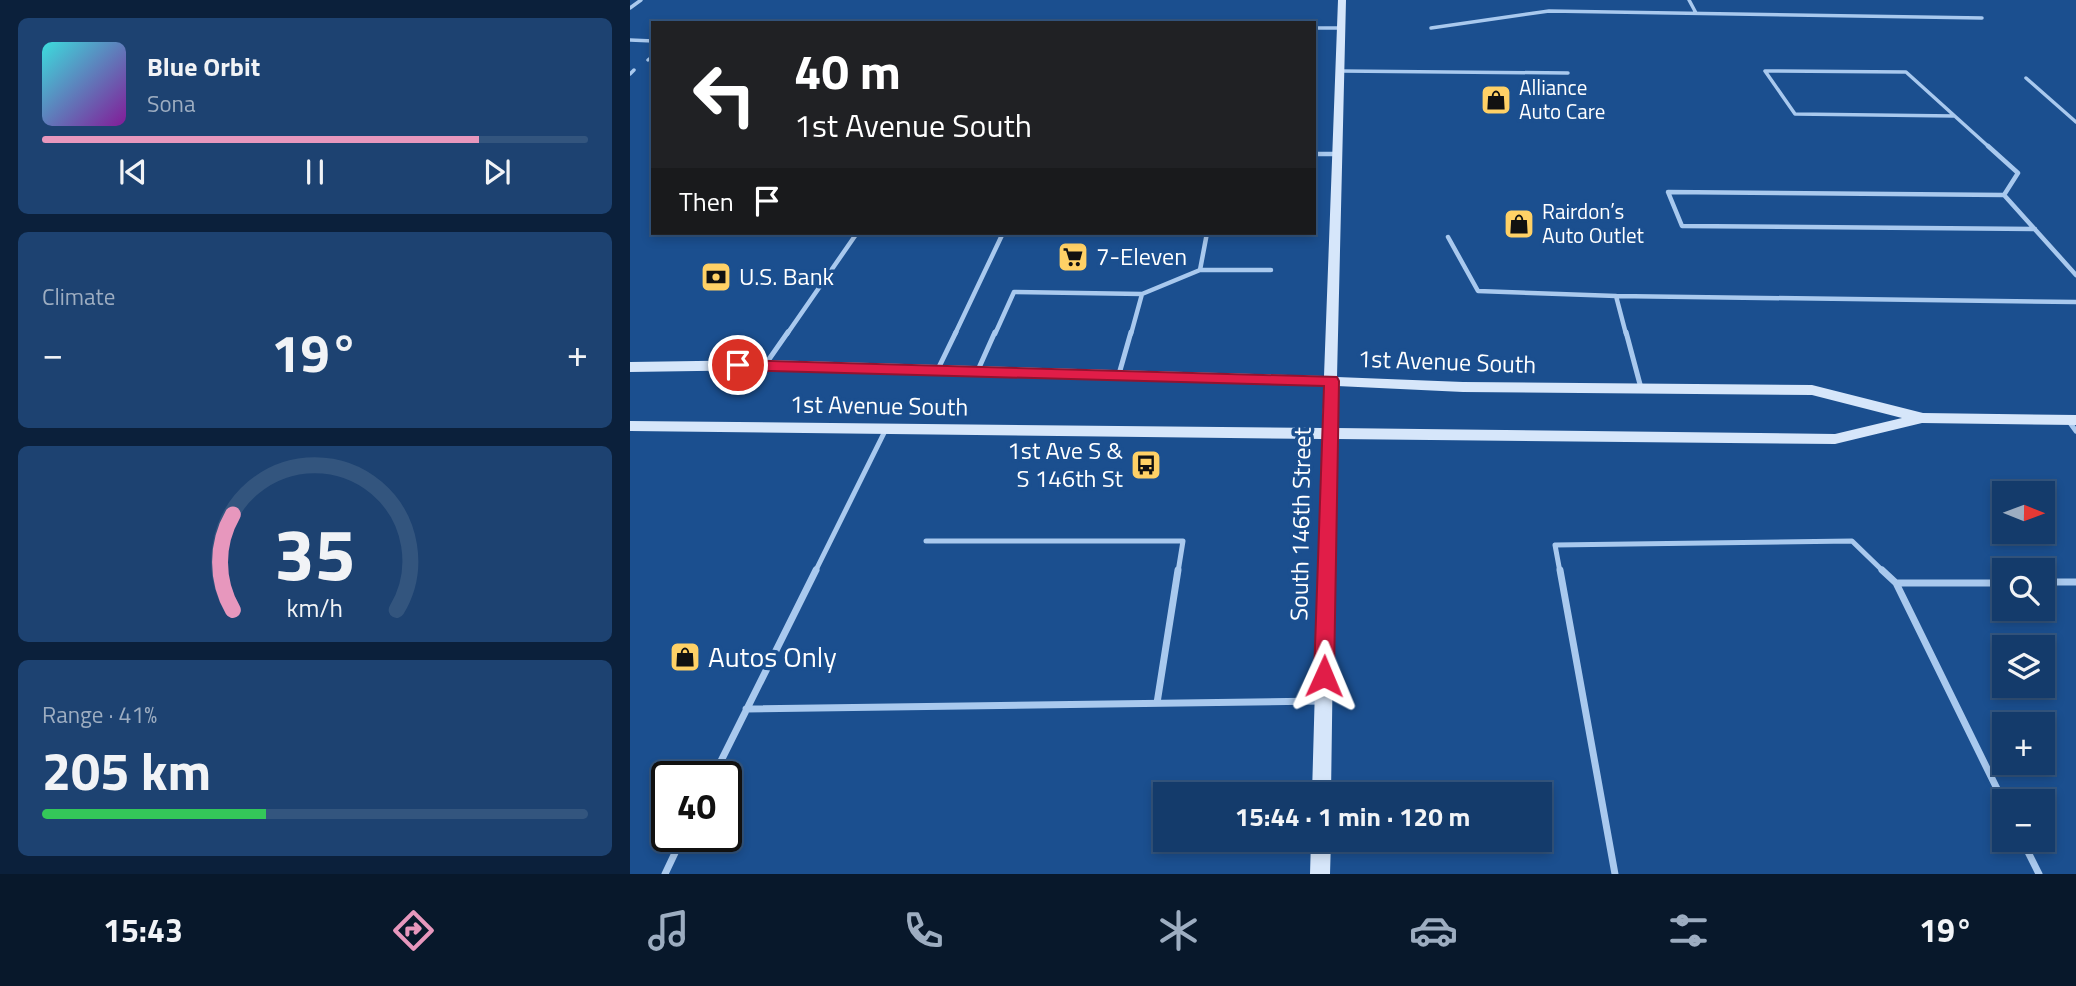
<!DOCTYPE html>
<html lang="en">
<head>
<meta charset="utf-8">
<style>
	:root { --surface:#143b6b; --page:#1d4271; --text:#f1f3f6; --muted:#9dadc1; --line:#33557e; --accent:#e797bd }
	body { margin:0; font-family:"Titillium Web",sans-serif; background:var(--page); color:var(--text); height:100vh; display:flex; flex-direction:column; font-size:26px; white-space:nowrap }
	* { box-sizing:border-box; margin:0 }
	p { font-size:23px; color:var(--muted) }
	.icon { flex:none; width:38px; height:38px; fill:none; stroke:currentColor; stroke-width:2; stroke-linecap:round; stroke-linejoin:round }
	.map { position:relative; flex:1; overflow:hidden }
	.details { display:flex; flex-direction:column; gap:18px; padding:18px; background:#0b203b; width:630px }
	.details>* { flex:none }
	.guide { position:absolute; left:21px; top:21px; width:665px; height:214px; border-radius:0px; box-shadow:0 4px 10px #0003,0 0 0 2px var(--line); background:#202124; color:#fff; overflow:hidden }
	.needle { width:46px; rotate:91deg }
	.buttons { position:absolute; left:1362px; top:481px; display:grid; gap:14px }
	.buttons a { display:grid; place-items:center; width:63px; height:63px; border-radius:0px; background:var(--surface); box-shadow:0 4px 10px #0003,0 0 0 2px var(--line); font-size:35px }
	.speed { position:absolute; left:21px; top:761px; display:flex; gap:14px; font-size:35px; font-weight:700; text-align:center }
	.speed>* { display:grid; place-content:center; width:91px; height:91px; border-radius:50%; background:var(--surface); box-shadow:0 4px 10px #0003,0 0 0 2px var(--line); line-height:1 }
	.speed .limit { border:4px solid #111; border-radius:10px; background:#fff; color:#111 }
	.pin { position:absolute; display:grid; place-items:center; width:60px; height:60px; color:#fff; margin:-30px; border:4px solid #fff; border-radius:50%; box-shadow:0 2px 7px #0007 }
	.me { position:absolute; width:77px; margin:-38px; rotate:1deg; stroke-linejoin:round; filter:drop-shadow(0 0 5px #0008) }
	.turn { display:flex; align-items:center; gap:24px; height:147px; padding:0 28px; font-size:32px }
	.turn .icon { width:91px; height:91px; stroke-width:2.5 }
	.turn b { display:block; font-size:49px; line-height:60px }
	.then { display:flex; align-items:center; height:66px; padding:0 28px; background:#0003; gap:14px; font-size:26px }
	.big { font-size:52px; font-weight:700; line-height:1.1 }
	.details .tile { flex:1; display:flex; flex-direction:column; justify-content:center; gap:10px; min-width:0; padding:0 24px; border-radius:10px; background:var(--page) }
	.details .dial { align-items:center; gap:0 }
	.dial svg { height:182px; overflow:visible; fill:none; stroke:var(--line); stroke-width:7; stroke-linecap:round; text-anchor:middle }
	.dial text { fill:var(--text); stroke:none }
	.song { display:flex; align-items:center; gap:21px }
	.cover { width:84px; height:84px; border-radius:10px; background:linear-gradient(135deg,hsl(180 70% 55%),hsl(290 70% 35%)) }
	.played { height:7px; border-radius:4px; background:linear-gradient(90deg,var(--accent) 80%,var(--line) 80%) }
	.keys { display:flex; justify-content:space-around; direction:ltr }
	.heat { display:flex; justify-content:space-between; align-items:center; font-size:38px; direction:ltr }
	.charge { height:10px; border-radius:5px; background:linear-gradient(90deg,#34c759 41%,var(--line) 0) }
	.trip { position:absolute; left:523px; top:782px; width:399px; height:70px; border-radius:0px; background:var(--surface); box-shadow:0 4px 10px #0003,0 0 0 2px var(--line); font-weight:700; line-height:70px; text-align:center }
	.tabs { display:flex; height:112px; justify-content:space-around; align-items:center; background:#08182b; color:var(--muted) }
	.tabs .icon { width:49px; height:49px }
	.tabs .current { color:var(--accent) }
	.tabs b { font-size:32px; color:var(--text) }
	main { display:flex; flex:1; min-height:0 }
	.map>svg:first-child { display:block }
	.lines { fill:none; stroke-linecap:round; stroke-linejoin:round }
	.lane-far3 { stroke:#a9c9ee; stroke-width:3.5 }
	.lane-far2 { stroke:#a9c9ee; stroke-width:4.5 }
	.lane-far1 { stroke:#a9c9ee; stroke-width:5 }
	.lane { stroke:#a9c9ee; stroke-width:7 }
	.secondary { fill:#d6e6fa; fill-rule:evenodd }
	.route { fill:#e11d48; stroke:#92132f; stroke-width:2 }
	.labels { text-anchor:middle; stroke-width:7; stroke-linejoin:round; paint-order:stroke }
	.far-poi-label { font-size:21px; fill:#fff; stroke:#1b4f8f; text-anchor:start }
	.poi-label { font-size:24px; fill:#fff; stroke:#1b4f8f; text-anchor:start }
	.street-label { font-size:24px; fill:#fff; stroke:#1b4f8f }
	.near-poi-label { font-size:28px; fill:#fff; stroke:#1b4f8f; text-anchor:start }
</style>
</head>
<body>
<main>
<section class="details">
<div class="tile">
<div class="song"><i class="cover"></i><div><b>Blue Orbit</b><p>Sona</p></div></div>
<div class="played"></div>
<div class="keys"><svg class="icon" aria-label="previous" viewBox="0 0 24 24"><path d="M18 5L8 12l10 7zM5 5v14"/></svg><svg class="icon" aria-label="pause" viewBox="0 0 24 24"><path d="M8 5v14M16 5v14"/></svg><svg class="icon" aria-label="next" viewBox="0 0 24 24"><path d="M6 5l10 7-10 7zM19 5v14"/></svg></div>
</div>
<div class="tile"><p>Climate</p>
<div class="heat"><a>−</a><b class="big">19°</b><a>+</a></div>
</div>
<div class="tile dial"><svg viewBox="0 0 100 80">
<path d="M14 69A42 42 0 1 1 86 69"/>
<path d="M14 69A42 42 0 0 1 14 27" stroke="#e797bd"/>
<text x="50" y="56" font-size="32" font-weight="700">35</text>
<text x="50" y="72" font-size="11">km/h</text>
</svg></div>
<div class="tile"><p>Range · 41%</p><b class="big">205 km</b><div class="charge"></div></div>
</section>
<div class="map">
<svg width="1446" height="874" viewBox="0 0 1446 874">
	<rect width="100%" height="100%" fill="#1b4f8f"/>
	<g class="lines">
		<path class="lane-far3" d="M1059,0l7,13
			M0,8l11,-8
			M684,28h28
			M801,28l118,-17 433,7
			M0,40l23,1
			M18,60l5,-4
			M711,71l227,2
			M0,74l4,-4
			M1396,78l50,44
			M1324,116l-159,-2 -30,-43 141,1 83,75"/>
		<path class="lane-far2" d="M1358,146l30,27 -14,22 72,80
			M684,154h24
			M1374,195l-336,-3 14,34 353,3
			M818,237l30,54 138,5 460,6
			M570,270l7,-37
			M986,296l10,38
			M157,334l70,-101
			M325,334l48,-101
			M365,334l19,-42 128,2 58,-24h71
			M501,334l11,-40"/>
		<path class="lane-far1" d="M996,332l15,56
			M135,365l23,-33
			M308,369l18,-37
			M348,370l17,-38
			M489,374l12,-42
			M1438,420l8,11
			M296,541h257l-5,31
			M185,572l71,-143
			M930,572l-5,-27 297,-4 32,31"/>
		<path class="lane" d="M930,570l55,304
			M1252,570l14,13
			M1412,582h34
			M1374,583h-108l108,220
			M527,703l21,-133
			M116,709l575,-8
			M83,777l103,-207
			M1392,840l17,34
			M35,874l18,-38"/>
		<path class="secondary" d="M708,0h8l-9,377 126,5 349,3 111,28 153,2v10l-154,-2 -87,21 -499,-5 -5,355h-19l10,-355 -692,-8v-10l692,7 2,-42 -559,-16 -135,2v-10l135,-2 559,16zM707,386l126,6 349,3 90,23 -67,16 -499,-6z
			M681,840h20l-1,34h-20z"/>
	</g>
	<path class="route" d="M108,360l599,17 2,4 -5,295 -3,7 -7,3 -7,-3 -3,-7 10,-290 -586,-16 -8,-5z"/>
	<defs>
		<g id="shop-square" transform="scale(1.575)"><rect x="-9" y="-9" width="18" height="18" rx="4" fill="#ffd166" stroke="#1b4f8f"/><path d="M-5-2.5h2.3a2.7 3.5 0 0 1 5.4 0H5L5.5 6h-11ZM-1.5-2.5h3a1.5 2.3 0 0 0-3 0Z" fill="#111"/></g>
		<g id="supermarket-square" transform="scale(1.575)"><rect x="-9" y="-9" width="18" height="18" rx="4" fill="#ffd166" stroke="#1b4f8f"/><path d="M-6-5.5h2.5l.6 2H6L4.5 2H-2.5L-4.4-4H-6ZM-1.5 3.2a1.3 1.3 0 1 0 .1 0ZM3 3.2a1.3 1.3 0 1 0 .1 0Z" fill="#111"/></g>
		<g id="bank-square" transform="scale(1.575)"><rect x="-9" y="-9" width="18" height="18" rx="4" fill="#ffd166" stroke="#1b4f8f"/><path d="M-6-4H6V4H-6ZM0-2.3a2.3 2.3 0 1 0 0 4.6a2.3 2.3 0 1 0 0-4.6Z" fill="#111"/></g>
		<g id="bus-square" transform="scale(1.575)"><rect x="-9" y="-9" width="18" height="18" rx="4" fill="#ffd166" stroke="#1b4f8f"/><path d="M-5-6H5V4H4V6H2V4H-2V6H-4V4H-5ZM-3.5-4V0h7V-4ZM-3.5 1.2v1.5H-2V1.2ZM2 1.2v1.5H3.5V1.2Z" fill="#111"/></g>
	</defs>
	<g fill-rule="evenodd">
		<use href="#shop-square" x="866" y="100"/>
		<use href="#shop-square" x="889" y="224"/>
		<use href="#supermarket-square" x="443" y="257"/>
		<use href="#bank-square" x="86" y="277"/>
		<use href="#bus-square" x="516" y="465"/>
		<use href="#shop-square" x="55" y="657"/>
	</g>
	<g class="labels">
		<g class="far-poi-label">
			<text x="889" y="95">Alliance<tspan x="889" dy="24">Auto Care</tspan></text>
			<text x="912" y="219">Rairdon’s<tspan x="912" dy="24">Auto Outlet</tspan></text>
		</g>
		<g class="poi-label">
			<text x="466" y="265">7-Eleven</text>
			<text x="109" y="285">U.S. Bank</text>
			<text x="493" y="459" text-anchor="end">1st Ave S &amp;<tspan x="493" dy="28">S 146th St</tspan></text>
		</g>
		<g class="street-label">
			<text transform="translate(817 362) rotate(2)" y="8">1st Avenue South</text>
			<text transform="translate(249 406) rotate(1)" y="8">1st Avenue South</text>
			<text transform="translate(671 524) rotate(-89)" y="8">South 146th Street</text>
		</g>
		<g class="near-poi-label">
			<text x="78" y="667">Autos Only</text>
		</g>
	</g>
</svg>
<div class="buttons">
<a><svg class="needle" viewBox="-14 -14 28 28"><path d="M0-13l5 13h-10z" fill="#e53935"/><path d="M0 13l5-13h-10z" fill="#9dadc1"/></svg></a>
<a><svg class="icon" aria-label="search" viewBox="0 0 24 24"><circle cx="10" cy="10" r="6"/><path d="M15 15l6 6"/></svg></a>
<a><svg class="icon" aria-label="layers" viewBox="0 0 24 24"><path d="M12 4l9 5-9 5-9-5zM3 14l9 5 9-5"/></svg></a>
<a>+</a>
<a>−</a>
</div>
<div class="speed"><div class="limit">40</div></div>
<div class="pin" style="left:108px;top:365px;background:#d93025"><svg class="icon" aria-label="arrive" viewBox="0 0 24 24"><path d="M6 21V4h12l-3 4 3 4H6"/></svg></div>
<svg class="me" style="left:694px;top:676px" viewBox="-20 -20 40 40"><path d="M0-17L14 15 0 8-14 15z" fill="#e11d48" stroke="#fff" stroke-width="4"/></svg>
<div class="trip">15:44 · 1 min · 120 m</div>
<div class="guide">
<div class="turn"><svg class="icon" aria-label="left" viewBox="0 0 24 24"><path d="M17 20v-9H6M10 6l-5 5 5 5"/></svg><div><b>40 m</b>1st Avenue South</div></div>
<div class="then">Then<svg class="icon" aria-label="arrive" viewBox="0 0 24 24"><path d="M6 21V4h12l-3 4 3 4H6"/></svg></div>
</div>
</div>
</main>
<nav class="tabs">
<b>15:43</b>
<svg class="icon current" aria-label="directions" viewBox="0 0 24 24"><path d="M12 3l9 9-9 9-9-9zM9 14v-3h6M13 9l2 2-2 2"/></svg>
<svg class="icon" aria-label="music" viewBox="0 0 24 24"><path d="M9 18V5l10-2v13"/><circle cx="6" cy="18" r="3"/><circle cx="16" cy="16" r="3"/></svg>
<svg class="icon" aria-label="phone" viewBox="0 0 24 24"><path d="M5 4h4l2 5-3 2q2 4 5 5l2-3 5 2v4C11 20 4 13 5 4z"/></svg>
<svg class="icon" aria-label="climate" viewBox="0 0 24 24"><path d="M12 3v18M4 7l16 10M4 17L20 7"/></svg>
<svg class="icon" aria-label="car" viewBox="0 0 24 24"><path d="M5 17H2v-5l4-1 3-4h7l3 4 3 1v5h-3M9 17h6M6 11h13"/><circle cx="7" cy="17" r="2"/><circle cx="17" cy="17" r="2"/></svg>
<svg class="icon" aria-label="filters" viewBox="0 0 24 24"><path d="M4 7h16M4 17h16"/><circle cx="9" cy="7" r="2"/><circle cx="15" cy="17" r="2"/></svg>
<b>19°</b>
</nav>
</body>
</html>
